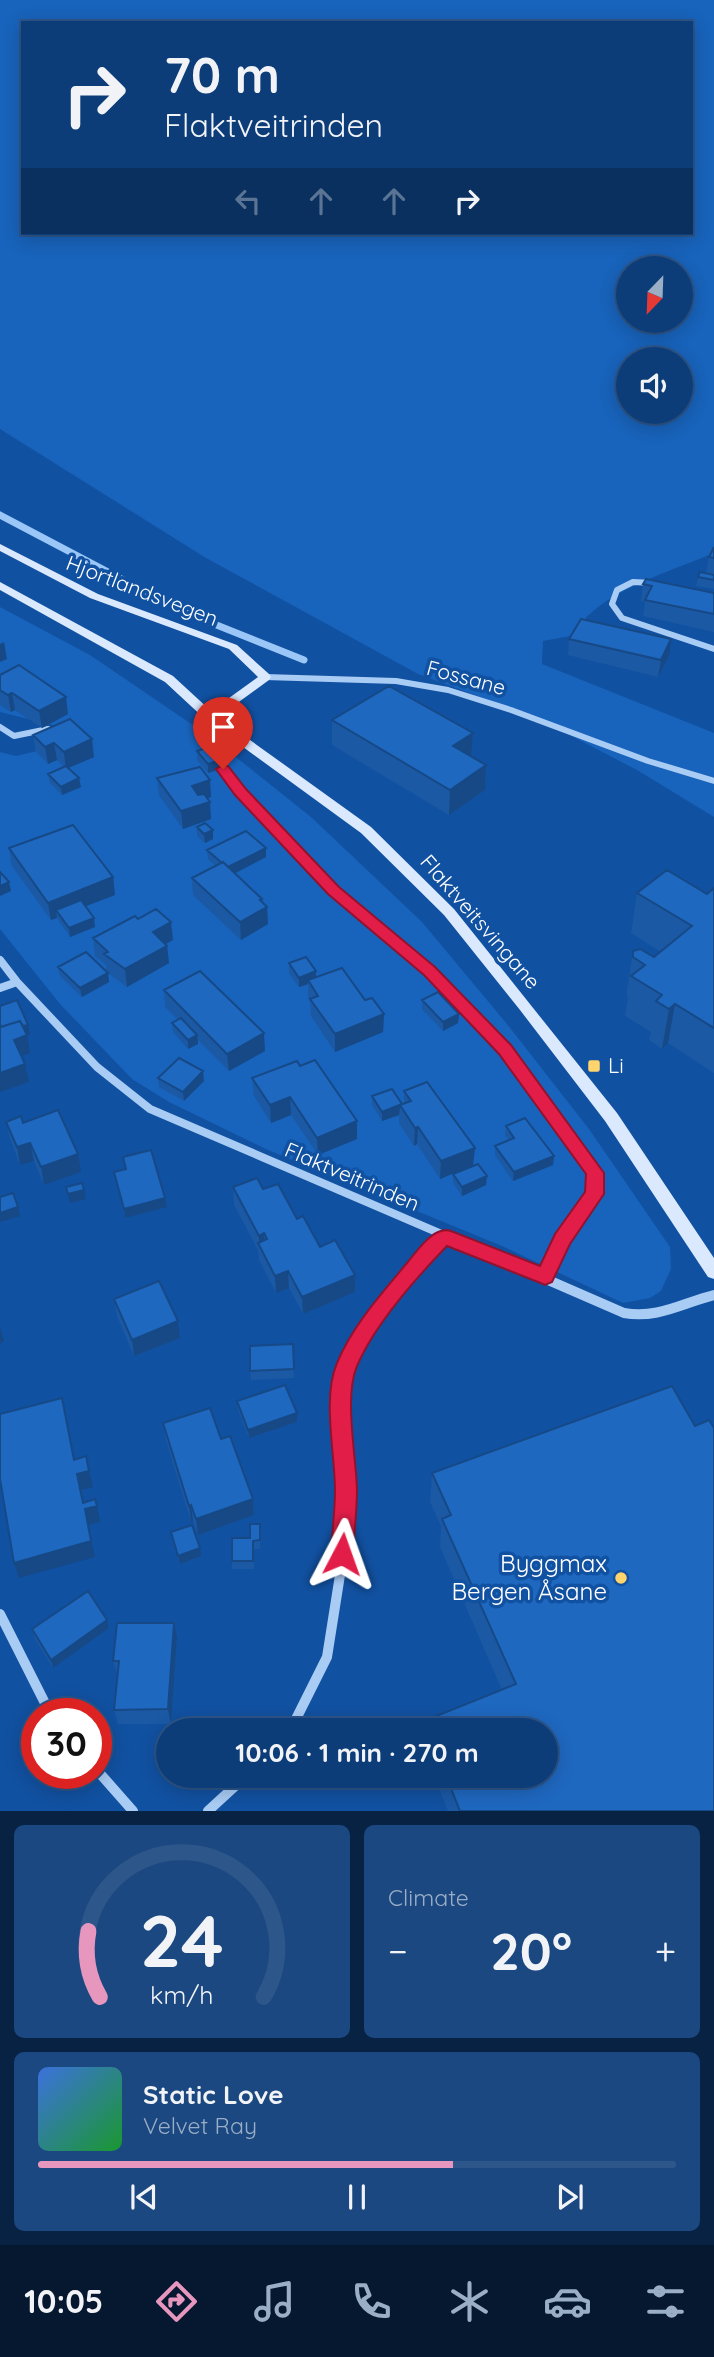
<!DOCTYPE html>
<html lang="en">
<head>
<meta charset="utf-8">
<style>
	:root { --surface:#0d3d79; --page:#1b4880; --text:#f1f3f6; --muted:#9aaec6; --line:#2d568a; --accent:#e797bd }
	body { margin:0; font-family:Quicksand,sans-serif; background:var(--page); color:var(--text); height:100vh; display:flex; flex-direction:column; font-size:26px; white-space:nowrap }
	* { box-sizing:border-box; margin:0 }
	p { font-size:23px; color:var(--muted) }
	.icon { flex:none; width:38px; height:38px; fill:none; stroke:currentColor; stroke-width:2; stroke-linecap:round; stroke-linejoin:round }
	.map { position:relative; height:1811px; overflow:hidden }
	.drawer { display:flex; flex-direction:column; gap:14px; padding:14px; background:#072243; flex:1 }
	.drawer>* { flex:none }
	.hud { position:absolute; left:21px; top:21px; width:672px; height:214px; border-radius:0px; box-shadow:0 4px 18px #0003,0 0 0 2px var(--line); background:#0d3d79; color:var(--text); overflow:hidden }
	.needle { width:46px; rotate:203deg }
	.controls { position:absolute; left:616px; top:256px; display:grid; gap:14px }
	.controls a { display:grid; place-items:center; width:77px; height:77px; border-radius:50%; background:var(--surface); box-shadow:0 4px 18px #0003,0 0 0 2px var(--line); font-size:35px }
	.speed { position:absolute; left:21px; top:1698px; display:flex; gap:14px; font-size:35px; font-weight:700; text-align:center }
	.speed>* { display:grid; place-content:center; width:91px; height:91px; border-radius:50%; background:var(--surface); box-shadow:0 4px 18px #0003,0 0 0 2px var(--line); line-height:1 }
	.speed .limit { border:10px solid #d22; background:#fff; color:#111 }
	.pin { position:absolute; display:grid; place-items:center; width:60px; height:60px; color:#fff; margin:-72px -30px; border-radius:50% 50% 50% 0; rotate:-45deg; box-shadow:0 0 7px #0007 }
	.pin .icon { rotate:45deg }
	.me { position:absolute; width:77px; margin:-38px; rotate:4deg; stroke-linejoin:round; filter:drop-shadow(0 0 5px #0008) }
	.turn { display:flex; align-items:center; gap:24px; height:147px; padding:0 28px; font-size:32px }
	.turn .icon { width:91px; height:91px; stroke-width:2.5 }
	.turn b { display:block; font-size:49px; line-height:60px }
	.lanes { display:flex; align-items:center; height:66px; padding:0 28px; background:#0003; justify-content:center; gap:35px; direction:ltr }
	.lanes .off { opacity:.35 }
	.big { font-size:52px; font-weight:700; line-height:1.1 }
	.drawer .widget { flex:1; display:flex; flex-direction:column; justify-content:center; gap:10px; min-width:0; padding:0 24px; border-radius:10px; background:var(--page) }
	.drawer .dial { align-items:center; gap:0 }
	.dial svg { height:182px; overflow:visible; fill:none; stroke:var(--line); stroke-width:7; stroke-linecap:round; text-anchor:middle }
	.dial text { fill:var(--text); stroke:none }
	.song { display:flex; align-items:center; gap:21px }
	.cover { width:84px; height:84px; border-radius:10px; background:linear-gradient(135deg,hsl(220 70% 55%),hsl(130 70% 35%)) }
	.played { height:7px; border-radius:4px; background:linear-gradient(90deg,var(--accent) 65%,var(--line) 65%) }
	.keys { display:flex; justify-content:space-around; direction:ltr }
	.heat { display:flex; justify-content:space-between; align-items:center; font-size:38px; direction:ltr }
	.drawer .tiles { flex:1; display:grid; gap:14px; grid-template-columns:1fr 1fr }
	.widget:last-child { grid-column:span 2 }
	.trip { position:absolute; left:156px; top:1718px; width:402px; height:70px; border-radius:35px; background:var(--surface); box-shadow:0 4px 18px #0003,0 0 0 2px var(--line); font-weight:700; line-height:70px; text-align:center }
	.dock { display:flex; height:112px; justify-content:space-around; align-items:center; background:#051830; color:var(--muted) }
	.dock .icon { width:49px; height:49px }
	.dock .current { color:var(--accent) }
	.dock b { font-size:32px; color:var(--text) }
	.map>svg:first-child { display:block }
	.green { fill:#1863bb; fill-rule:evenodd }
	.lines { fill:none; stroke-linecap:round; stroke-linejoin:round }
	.stream { stroke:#9bc7f8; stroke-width:7 }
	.street-far2 { stroke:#a9ccf5; stroke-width:6 }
	.street-far1 { stroke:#a9ccf5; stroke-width:8 }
	.street { stroke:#a9ccf5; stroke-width:10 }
	.secondary { fill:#dae9fe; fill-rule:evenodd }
	.wall { fill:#1b59a5 }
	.shaded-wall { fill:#164986 }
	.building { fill:#1f68c0; stroke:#164986; stroke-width:2 }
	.route { fill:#e11d48; stroke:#92132f; stroke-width:2 }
	.poi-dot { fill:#ffd46d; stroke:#1151a1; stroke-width:2.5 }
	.labels { text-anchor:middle; stroke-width:7; stroke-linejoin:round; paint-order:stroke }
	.street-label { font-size:21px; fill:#fff; stroke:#1151a1 }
	.poi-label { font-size:21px; fill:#fff; stroke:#1151a1; text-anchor:start }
	.near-poi-label { font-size:24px; fill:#fff; stroke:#1151a1; text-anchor:end }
</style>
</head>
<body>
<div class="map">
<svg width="714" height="1811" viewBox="0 0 714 1811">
	<rect width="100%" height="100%" fill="#1151a1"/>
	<path class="green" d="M0,0h714v553c-38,16 -93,33 -123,60 -7,5 -11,15 -15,22l-33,6 -1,23 172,69v84l-77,-47 -100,-52 -119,-44 -212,-116 -206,-129zM23,23h668v210h-668zM628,268h53v52h-53zM628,359h53v52h-53z
		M0,607l90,48 122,83 99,79 111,105 85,102 82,105 81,118 1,22 -10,22 -11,7 -27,5 -121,-57 -234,-96 -99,-48 -37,-23 -72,-75 -60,-75v-177l16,4 38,-9 2,-21 -56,-14z"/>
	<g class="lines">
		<path class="stream" d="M0,515l184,97 120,48"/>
		<path class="street-far2" d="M653,583l-20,-1 -16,8 -5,14 10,14 92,31
			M265,677l131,4 52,9 63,20 137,51 66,20
			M0,727l14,9 34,-7
			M229,753l-6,16 31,37"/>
		<path class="street-far1" d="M253,805l80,85 96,81 76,79 90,123 -1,21 -34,51
			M0,960l17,22 80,85 53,42 317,136
			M0,988l17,-6
			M436,1245l9,-9"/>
		<path class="street" d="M463,1243l161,70c34,6 58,-10 90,-18
			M545,1277l16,-34
			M0,1614l50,99
			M290,1731l37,-74 13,-82 6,-85 -6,-75 5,-49 34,-53 59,-70
			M96,1769l37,42
			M208,1811l38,-35"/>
		<path class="secondary" d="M0,544l98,50 139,51 32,29 2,3 -2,3 -51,37 153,110 83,82 163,204 97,145v21l-6,-2 -103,-156 -85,-111 -76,-95 -83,-82 -155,-113 -41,-38 -165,-92v-8l173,94 38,35 47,-34 -29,-28 -139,-51 -90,-47z"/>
	</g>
	<path class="wall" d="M714,547v42l-18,-3 2,-9 8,-4 3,-16z
		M643,584l71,9v39l-71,-16 2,-14 -4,-1z
		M569,639l100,17 -11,21 -90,-22z
		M0,675l68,39 -26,14 -27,-18 -4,2 -11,-7z
		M332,720l141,13 -2,24 15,8 -1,25 -36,25 -117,-70z
		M33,735l61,22 -26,11 13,19 -19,8 -12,-12 -2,-9 16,-7 -7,-7 -9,4 -12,-12z
		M197,751l23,18 -12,4 -11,-13z
		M157,778l54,19 -4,2 4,20 -28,10 -24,-34z
		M197,827l16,12 -8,4 -8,-7z
		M9,848l104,29 2,18 -29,11 9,21 -25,10 -13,-19 -6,2 -39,-54z
		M266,848v9l-31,16 32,34 1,17 -27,16 -48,-45 -1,-17 24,-12 -8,-7 -1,-9z
		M714,888v185l-46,-30 -6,6 -13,-9 2,-8 -26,-16 3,-18 -1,-1v-6l6,-40 21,6 7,-5 -30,-19 6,-40 70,1z
		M138,919l35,21 -8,4 2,2 2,17 -42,24 -19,-14 1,9 -27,15 -22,-21 -2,-9 48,4v-6l-11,-9 -2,-18z
		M289,963l27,8v6l49,23 19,14 -1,18 -48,20 -24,-36 -1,-15 -2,-3v-14l-9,3 -10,-14z
		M164,990l101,61 -36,20 -31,-31v4l-10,5 -15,-17 -1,-9 6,-3 -13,-13z
		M422,1000l36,23 -15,8 -21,-22z
		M297,1061l60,78 -39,16 -27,-40 -20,8 -17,-27 -2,-18z
		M158,1078l46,3 -20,20 -25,-14z
		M404,1091l71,57 -2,17 -33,14 -23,-35 -3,2 -15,-23v-8l-17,6 -10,-16v-9l30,8h2z
		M6,1122l17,1 58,49 -37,13 -10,-24 -14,4 -10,-26z
		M506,1126l48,30 -1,9 -40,16 -18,-26v-9l14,-6 -4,-5z
		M123,1157l42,41 2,9 -42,11 -11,-46 11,-3z
		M453,1174l33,11 -24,11 -9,-13z
		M233,1187l64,32 23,28 35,28v17l-52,22 -14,-26 -13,5 -17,-33 -1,-10 -24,-45z
		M114,1299l64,22 2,17 -46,18 -17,-40z
		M293,1344l1,34 -43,2 -1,-9z
		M237,1401l60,21 -48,16 -11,-28z
		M163,1423l58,16 32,60 1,16 -56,20 -5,-14 -2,1 -25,-82z
		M432,1473l282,338h-266l-14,-35h112v-45h-123l1,-10 78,-31 -62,-143 1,-21 -11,-24z
		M260,1524v25h-6v20h-22v-8z
		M171,1532l30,24 -21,8 -8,-23z
		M107,1620l2,8 -56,40 -19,-31 -2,-8z
		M174,1623l3,15 -6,86h-53l-4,-14 4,-34 -5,-15z"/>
	<path class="shaded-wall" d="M671,639l-2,17 -11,21 3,-17z
		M4,642l3,17 -7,3v-18z
		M12,693l3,17 -4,2 -3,-17z
		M66,697l2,17 -26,14 -3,-17z
		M473,733l-2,24 -18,-11z
		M92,739l2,18 -28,12 -2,-17z
		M54,743l3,17 -9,4 -3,-17z
		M220,760v9l-12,4v-9z
		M486,765l-1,25 -36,25 1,-25z
		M79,778l2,9 -19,8 -1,-8z
		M210,780l1,17 -18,6 -1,-17z
		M210,802l1,17 -28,10 -2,-18z
		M213,830v9l-8,4 -1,-9z
		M266,848v9l-38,20 -1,-9z
		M113,877l2,18 -55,21 -4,-6 1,8 -6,2 -3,-17z
		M9,882l2,9 -11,5v-10z
		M262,899l1,10 4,-2 1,17 -27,16 -1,-18z
		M94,918l1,9 -25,10 -1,-9z
		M171,922l2,18 -18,10 -2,-18z
		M167,946l2,17 -42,24 -2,-18z
		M316,971v9h-8v4l-9,3v-9z
		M108,973l1,9 -27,15 -2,-9z
		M675,1004l-7,39 -6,6 7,-40z
		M384,1014l-1,18 -48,20v-18z
		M459,1014l-1,9 -15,8v-9z
		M28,1025l2,9 -25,8 -2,-10z
		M264,1033l1,18 -36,20 -2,-17z
		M27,1035l3,18 -12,4 -4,-17z
		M197,1035l1,9 -10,5v-9z
		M25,1064l4,18 -29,10v-19z
		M203,1071l1,10 -20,20 -1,-9z
		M290,1097l1,18 -20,8 -1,-18z
		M400,1106l-1,9 -17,6v-9z
		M357,1121v18l-39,16 -1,-17z
		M418,1127l-1,17 -3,2 1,-18z
		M30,1143l4,18 -14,4 -3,-18z
		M475,1148l-2,17 -33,14 1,-18z
		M78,1154l3,18 -37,13 -3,-18z
		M554,1156l-1,9 -40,16 1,-9z
		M487,1176l-1,9 -24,11v-9z
		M84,1190l2,9 -16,4 -2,-9z
		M165,1198l2,9 -42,11 -1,-9z
		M18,1207l2,9 -20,6v-9z
		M264,1233l1,18 -6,-6v-9z
		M288,1271l1,17 -13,5 -1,-17z
		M355,1275v17l-52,22 -1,-17z
		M178,1321l2,17 -46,18 -2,-16z
		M0,1327l4,14 -4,3z
		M297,1413v9l-48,16 -1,-8z
		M89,1471l4,16 -12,3 -3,-16z
		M253,1499l1,16 -56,20 -2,-16z
		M191,1505l2,16 -2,1 -2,-16z
		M97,1506l3,16 -12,3 7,32 -76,21 -5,-15 71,-54z
		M200,1548l1,8 -21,8 -2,-8z
		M107,1620l2,8 -56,40 -2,-8z
		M174,1623l3,15 -6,86 -3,-15z"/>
	<path class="building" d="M714,547v11l-5,-1z
		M700,572l14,3v5l-16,-3z
		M646,579l68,14v21l-69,-14 7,-14 -9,-2z
		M581,619l90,20 -10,21 -92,-21z
		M19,665l47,32 -27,14 -27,-18 -4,2 -8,-5v-15z
		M389,686l84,47 -20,13 33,19 -36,25 -118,-70z
		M70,719l22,20 -28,13 -10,-9 -9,4 -12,-12z
		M209,747l11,13 -12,4 -11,-13z
		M66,766l13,12 -18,9 -13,-13z
		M200,767l10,13 -18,6 6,9 6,-1 6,8 -29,9 -24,-33z
		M205,823l8,7 -9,4 -7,-7z
		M73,825l40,52 -65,26 -39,-55z
		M246,831l20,17 -38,19 -5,-5 -1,1 -15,-13z
		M223,862l39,37 -2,1 7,7 -27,15 -48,-44z
		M667,870l40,24 7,-6v140l-39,-24 -6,5 -13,-8 6,-6 -31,-19 14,-11 -12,-8v-6l7,-2 14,8 38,-31 -55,-33z
		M0,872l9,10 -9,4z
		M81,900l13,18 -25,10 -13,-18z
		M156,909l15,13 -18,10 14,14 -42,23 -21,-15 4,-2 -15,-14 42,-22 3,3z
		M86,952l22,21 -28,15 -22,-21z
		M306,957l10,14 -17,7 -10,-15z
		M342,968l23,32 7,-2 12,16 -49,20 -25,-35 8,-3 -10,-16z
		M200,971l64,62 -37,21 -63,-64z
		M438,992l21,22 -16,8 -21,-22z
		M17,1000l11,25 -5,1 -3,-5 -19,6 -1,-3v-18z
		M181,1018l16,17 -9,5 -16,-17z
		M20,1021l7,14 -13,5 11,24 -25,9v-46z
		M179,1058l24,13 -20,21 -25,-14z
		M315,1060l42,61 -40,17 -27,-41 -20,8 -18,-27 45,-17 3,5z
		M427,1082l48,66 -34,13 -23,-34 -3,1 -15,-23 11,-4 -7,-10z
		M392,1089l10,15 -20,8 -10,-16z
		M58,1110l20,44 -37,13 -11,-24 -13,4 -11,-25 15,-6 2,7z
		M525,1118l29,38 -40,16 -19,-26 19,-8 -8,-12z
		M151,1150l14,48 -41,11 -10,-37 12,-3 -3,-12z
		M478,1164l9,12 -25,11 -9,-13z
		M257,1178l6,11 15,-5 19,35 6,-3 17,31 15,-7 20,35 -53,22 -14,-26 -13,5 -17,-33 9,-4 -3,-6 -5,3 -26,-49z
		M82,1183l2,7 -16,4 -2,-7z
		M13,1193l5,14 -18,6v-16z
		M159,1281l19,40 -46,19 -18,-41z
		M293,1344l1,25 -44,2v-25z
		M285,1385l12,28 -49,17 -11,-29z
		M672,1386l23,40 14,-6 5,8v383h-254l-14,-35h100v-45h-118l-4,-10 92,-37 -74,-165 9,-4 -19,-42z
		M62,1398l12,62 12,-4 3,15 -12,3 6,29 12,-4 2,7 -12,3 6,32 -77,22 -14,-84v-65z
		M210,1408l11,31 9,-3 23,63 -57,20 -5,-14 -2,1 -26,-83z
		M250,1524h10v16l-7,1v20h-21v-23h18z
		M192,1525l8,23 -22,8 -7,-24z
		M88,1591l19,29 -56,40 -19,-31z
		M117,1623h57l-6,86 -54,1 5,-49h-6z"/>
	<path class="route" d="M223,765l5,1 18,23 93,98 96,80 76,78 93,128v21l-34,50 -18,38 -7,3 -7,-3 -91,-36c-30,31 -73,80 -90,120 -13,30 -1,90 0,123 0,22 -3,44 -4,65l-3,8 -8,3 -8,-3 -3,-8c1,-21 4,-43 4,-64 0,-36 -13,-93 2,-127 15,-37 45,-70 70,-100 10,-12 27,-38 44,-32l89,35 15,-32 30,-42 1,-18 -87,-120 -75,-79 -96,-81 -93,-99 -19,-26z"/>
	<g class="poi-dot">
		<rect x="587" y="1059" width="14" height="14" rx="3.5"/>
		<circle cx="621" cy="1578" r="7"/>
	</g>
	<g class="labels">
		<g class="street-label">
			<text transform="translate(142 591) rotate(21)" y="7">Hjortlandsvegen</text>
			<text transform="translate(466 678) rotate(15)" y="7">Fossane</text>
			<text transform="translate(480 922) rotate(49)" y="7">Flaktveitsvingane</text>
			<text transform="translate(352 1177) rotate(23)" y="7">Flaktveitrinden</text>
		</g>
		<g class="poi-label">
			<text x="608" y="1073">Li</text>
		</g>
		<g class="near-poi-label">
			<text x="607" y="1572">Byggmax<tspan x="607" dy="28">Bergen Åsane</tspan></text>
		</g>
	</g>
</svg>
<div class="controls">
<a><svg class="needle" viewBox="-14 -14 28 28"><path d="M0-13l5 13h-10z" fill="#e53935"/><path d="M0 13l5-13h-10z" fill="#9aaec6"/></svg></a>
<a><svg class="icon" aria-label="sound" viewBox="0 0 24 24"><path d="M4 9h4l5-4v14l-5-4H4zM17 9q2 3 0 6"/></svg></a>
</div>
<div class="speed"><div class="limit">30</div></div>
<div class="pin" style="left:223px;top:769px;background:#d93025"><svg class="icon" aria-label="arrive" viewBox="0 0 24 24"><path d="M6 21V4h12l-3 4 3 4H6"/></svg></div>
<svg class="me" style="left:342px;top:1554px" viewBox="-20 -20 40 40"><path d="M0-17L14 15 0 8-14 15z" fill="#e11d48" stroke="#fff" stroke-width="4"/></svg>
<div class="trip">10:06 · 1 min · 270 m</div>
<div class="hud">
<div class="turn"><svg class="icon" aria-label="right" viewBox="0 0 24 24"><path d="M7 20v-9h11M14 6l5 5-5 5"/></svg><div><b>70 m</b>Flaktveitrinden</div></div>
<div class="lanes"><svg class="icon off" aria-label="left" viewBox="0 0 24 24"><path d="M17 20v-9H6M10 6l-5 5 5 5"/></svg><svg class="icon off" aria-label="ahead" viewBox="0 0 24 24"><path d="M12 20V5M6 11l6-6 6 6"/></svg><svg class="icon off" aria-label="ahead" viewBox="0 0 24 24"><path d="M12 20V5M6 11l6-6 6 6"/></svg><svg class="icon" aria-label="right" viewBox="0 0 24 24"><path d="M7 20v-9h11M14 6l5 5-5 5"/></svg></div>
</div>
</div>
<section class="drawer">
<div class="tiles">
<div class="widget dial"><svg viewBox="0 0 100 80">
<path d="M14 69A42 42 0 1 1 86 69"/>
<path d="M14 69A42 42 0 0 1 9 40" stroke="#e797bd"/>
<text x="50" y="56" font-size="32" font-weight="700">24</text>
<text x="50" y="72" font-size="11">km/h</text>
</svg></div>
<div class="widget"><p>Climate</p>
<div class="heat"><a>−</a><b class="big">20°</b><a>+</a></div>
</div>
<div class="widget">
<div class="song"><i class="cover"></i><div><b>Static Love</b><p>Velvet Ray</p></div></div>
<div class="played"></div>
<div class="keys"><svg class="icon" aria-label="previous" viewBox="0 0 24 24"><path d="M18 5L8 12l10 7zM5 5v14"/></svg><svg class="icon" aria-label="pause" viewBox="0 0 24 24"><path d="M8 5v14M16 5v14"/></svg><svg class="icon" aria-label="next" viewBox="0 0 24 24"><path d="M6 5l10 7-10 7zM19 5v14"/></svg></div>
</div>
</div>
</section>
<nav class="dock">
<b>10:05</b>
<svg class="icon current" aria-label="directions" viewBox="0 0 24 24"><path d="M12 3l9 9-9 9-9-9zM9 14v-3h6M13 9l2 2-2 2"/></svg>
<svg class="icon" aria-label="music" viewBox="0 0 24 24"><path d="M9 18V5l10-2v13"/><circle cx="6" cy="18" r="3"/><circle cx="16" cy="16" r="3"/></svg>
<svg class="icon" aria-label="phone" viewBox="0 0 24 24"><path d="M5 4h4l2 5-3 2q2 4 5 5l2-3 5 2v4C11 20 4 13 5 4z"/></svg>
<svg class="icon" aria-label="climate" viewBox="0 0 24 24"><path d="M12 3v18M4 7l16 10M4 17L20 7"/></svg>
<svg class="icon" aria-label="car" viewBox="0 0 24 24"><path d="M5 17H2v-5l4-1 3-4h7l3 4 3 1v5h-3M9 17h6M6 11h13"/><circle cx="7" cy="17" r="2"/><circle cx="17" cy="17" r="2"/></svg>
<svg class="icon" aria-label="filters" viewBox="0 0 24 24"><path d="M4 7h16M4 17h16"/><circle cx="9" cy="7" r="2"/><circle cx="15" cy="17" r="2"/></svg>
</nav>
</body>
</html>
